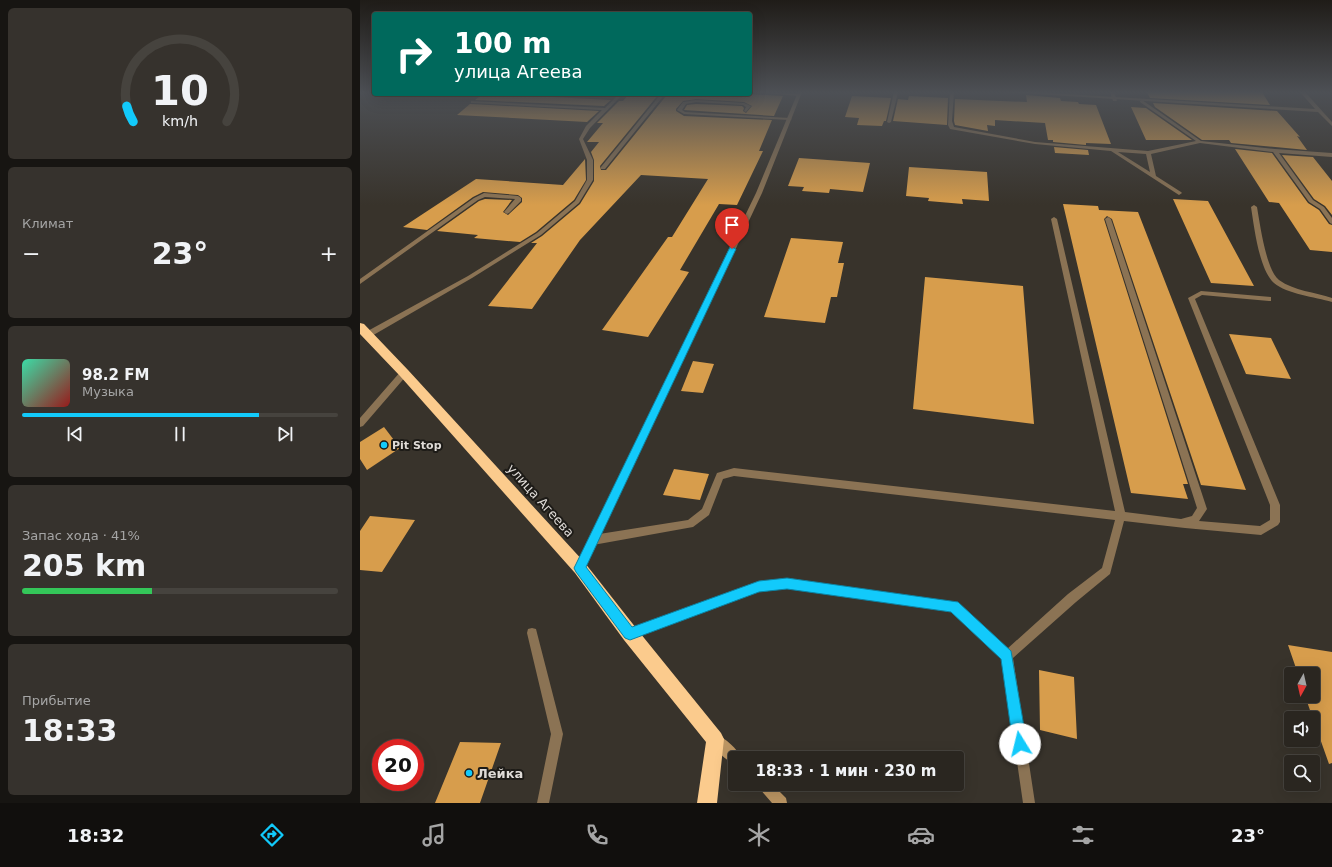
<!DOCTYPE html>
<html lang="ru">
<head>
<meta charset="utf-8">
<style>
	:root { --surface:#2a2620; --page:#36322d; --text:#f1f3f6; --muted:#a5a5a5; --line:#46433e; --accent:#12cafb }
	body { margin:0; font-family:"DejaVu Sans",sans-serif; background:var(--page); color:var(--text); height:100vh; display:flex; flex-direction:column; font-size:15px; white-space:nowrap }
	* { box-sizing:border-box; margin:0 }
	p { font-size:13px; color:var(--muted) }
	.icon { flex:none; width:22px; height:22px; fill:none; stroke:currentColor; stroke-width:2; stroke-linecap:round; stroke-linejoin:round }
	.map { position:relative; flex:1; overflow:hidden }
	.sheet { display:flex; flex-direction:column; gap:8px; padding:8px; background:#171512; width:360px }
	.sheet>* { flex:none }
	.top-card { position:absolute; left:12px; top:12px; width:380px; height:84px; border-radius:4px; box-shadow:0 4px 16px #0002,0 0 0 1px var(--line); background:#00695c; color:#fff; overflow:hidden }
	.needle { width:26px; rotate:188deg }
	.controls { position:absolute; left:924px; top:667px; display:grid; gap:8px }
	.controls a { display:grid; place-items:center; width:36px; height:36px; border-radius:4px; background:var(--surface); box-shadow:0 4px 16px #0002,0 0 0 1px var(--line); font-size:20px }
	.speed { position:absolute; left:12px; top:739px; display:flex; gap:8px; font-size:20px; font-weight:700; text-align:center }
	.speed>* { display:grid; place-content:center; width:52px; height:52px; border-radius:50%; background:var(--surface); box-shadow:0 4px 16px #0002,0 0 0 1px var(--line); line-height:1 }
	.speed .limit { border:6px solid #d22; background:#fff; color:#111 }
	.pin { position:absolute; display:grid; place-items:center; width:34px; height:34px; color:#fff; margin:-41px -17px; border-radius:50% 50% 50% 0; rotate:-45deg; box-shadow:0 0 4px #0007 }
	.pin .icon { rotate:45deg }
	.me { position:absolute; width:44px; margin:-22px; rotate:351deg; stroke-linejoin:round; filter:drop-shadow(0 0 3px #0008) }
	.turn { display:flex; align-items:center; gap:14px; height:84px; padding:0 16px; font-size:18px }
	.turn .icon { width:52px; height:52px; stroke-width:2.5 }
	.turn b { display:block; font-size:28px; line-height:34px }
	.big { font-size:30px; font-weight:700; line-height:1.1 }
	.sheet .tile { flex:1; display:flex; flex-direction:column; justify-content:center; gap:6px; min-width:0; padding:0 14px; border-radius:6px; background:var(--page) }
	.sheet .dial { align-items:center; gap:0 }
	.dial svg { height:104px; overflow:visible; fill:none; stroke:var(--line); stroke-width:7; stroke-linecap:round; text-anchor:middle }
	.dial text { fill:var(--text); stroke:none }
	.song { display:flex; align-items:center; gap:12px }
	.cover { width:48px; height:48px; border-radius:6px; background:linear-gradient(135deg,hsl(160 70% 55%),hsl(0 70% 35%)) }
	.played { height:4px; border-radius:2px; background:linear-gradient(90deg,var(--accent) 75%,var(--line) 75%) }
	.keys { display:flex; justify-content:space-around; direction:ltr }
	.heat { display:flex; justify-content:space-between; align-items:center; font-size:22px; direction:ltr }
	.charge { height:6px; border-radius:3px; background:linear-gradient(90deg,#34c759 41%,var(--line) 0) }
	.trip { position:absolute; left:368px; top:751px; width:236px; height:40px; border-radius:4px; background:var(--surface); box-shadow:0 4px 16px #0002,0 0 0 1px var(--line); font-weight:700; line-height:40px; text-align:center }
	.tabs { display:flex; height:64px; justify-content:space-around; align-items:center; background:#110f0d; color:var(--muted) }
	.tabs .icon { width:28px; height:28px }
	.tabs .selected { color:var(--accent) }
	.tabs b { font-size:18px; color:var(--text) }
	main { display:flex; flex:1; min-height:0 }
	.map>svg:first-child { display:block }
	.building { fill:#d79d4c }
	.lines { fill:none; stroke-linecap:round; stroke-linejoin:round }
	.lane { fill:#8b7354; fill-rule:evenodd }
	.street { fill:#8b7354; fill-rule:evenodd }
	.secondary { fill:#bb9563; fill-rule:evenodd }
	.highway { fill:#fbcb8d; fill-rule:evenodd }
	.route { fill:#12cafb; stroke:#0c83a3 }
	.poi-dot { fill:#12cafb; stroke:#1d1b17; stroke-width:1.5 }
	.labels { text-anchor:middle; stroke-width:4; stroke-linejoin:round; paint-order:stroke }
	.poi-label { font-size:11px; font-weight:bold; fill:#dfdbd7; stroke:#1d1b17; text-anchor:start }
	.near-street-label { font-size:13px; fill:#dfdbd7; stroke:#1d1b17 }
	.near-poi-label { font-size:13px; font-weight:bold; fill:#dfdbd7; stroke:#1d1b17; text-anchor:start }
</style>
</head>
<body>
<main>
<section class="sheet">
<div class="tile dial"><svg viewBox="0 0 100 80">
<path d="M14 69A42 42 0 1 1 86 69"/>
<path d="M14 69A42 42 0 0 1 9 57" stroke="#12cafb"/>
<text x="50" y="56" font-size="32" font-weight="700">10</text>
<text x="50" y="72" font-size="11">km/h</text>
</svg></div>
<div class="tile"><p>Климат</p>
<div class="heat"><a>−</a><b class="big">23°</b><a>+</a></div>
</div>
<div class="tile">
<div class="song"><i class="cover"></i><div><b>98.2 FM</b><p>Музыка</p></div></div>
<div class="played"></div>
<div class="keys"><svg class="icon" aria-label="previous" viewBox="0 0 24 24"><path d="M18 5L8 12l10 7zM5 5v14"/></svg><svg class="icon" aria-label="pause" viewBox="0 0 24 24"><path d="M8 5v14M16 5v14"/></svg><svg class="icon" aria-label="next" viewBox="0 0 24 24"><path d="M6 5l10 7-10 7zM19 5v14"/></svg></div>
</div>
<div class="tile"><p>Запас хода · 41%</p><b class="big">205 km</b><div class="charge"></div></div>
<div class="tile"><p>Прибытие</p><b class="big">18:33</b></div>
</section>
<div class="map">
<svg width="972" height="803" viewBox="0 0 972 803">
	<rect width="100%" height="100%" fill="#38332b"/>
	<path class="building" d="M787,92h115l8,13 -120,-7z
		M123,94h11l117,6 -7,6 -129,-6z
		M269,94l29,1 -58,71 1,4h5l60,-74 3,-2h80l34,2 -9,20 -90,-6 3,-5 9,-1 46,2 2,2 -1,3 3,2 6,-7 -8,-4 -48,-3 -13,2 -7,8v2l8,5 88,4 -13,31h4l-26,54 -18,-1 -39,66 9,2 -41,65 -46,-7 66,-93h4l36,-58 -67,-4 -61,65 -48,69 -44,-3 49,-63h-6l11,-7 38,-32 14,-23v-21l-3,-8 8,-10h-12l16,-19h-6l22,-22h4z
		M666,95l34,3 1,3 17,1 1,2 17,1 15,39 -25,-1v2l-33,-3v-2h-5l-3,-17 -50,-3v6l-8,-1 1,6 -33,-6 -1,-4 1,-22 72,3z
		M492,96l39,2 -5,23h-2l-2,5 -25,-1 2,-7 -14,-1z
		M549,96l39,2 -1,27 -54,-4 5,-22 10,1z
		M793,103l124,8 23,26 -3,-1 10,14 -76,-7 -2,-3h-27l-47,-33z
		M110,104h1l128,7 -12,11 -130,-7z
		M771,107l15,1 46,32h-46z
		M694,147l34,3 1,5 -34,-2z
		M875,149l37,4 36,50 11,7 10,14 3,1v27l-22,-2 -31,-47 -10,-1z
		M922,155l31,2 19,24v34l-7,-9 -11,-7z
		M439,158l71,5 -7,29 -33,-3 -1,4 -27,-2 2,-4 -16,-1z
		M225,159l1,21 -12,20 -38,32 -16,10 -46,-4 4,-3 -41,-4 42,-30 6,-2 27,1 -9,12 5,3 14,-13v-4l-4,-3 -35,-3 -10,5 -46,33 -24,-3 73,-48 87,6z
		M549,167l78,5 2,29 -27,-2 1,5 -35,-3 1,-3 -23,-2z
		M813,199l35,2 46,85 -43,-3z
		M703,204l35,2 1,4 39,2 108,278 -45,-5 -89,-266 -5,-3 -3,3 84,265h-5l5,15 -57,-6z
		M431,238l52,4 -5,21h6l-7,34h-6l-6,26 -61,-6z
		M565,277l98,9 11,138 -121,-15z
		M869,334l42,4 20,41 -45,-5z
		M333,361l21,3 -11,29 -22,-2z
		M24,427l16,21 -33,22 -7,-11v-17z
		M314,469l35,5 -9,26 -37,-5z
		M10,516l45,4 -33,52 -22,-2v-39z
		M928,645l44,7v111l-3,1 -24,-68h8v-22h-15z
		M679,670l35,7 3,62 -37,-9z
		M100,742l41,1 -21,60h-45z"/>
	<g class="lines">
		<path class="lane" d="M393,92l46,2 2,1 -2,1z
			M534,92h4l-7,30 -2,1 -2,-1z
			M590,92h4l-2,29 2,6 81,15 113,9 48,-10 -56,-39v-1l2,-1 59,41 74,8 57,4v4l-53,-4 34,47 11,7 8,11v6l-2,-1 -10,-14 -11,-7 -36,-50 -73,-9 -49,11 5,22 25,16 1,1 -3,2 -68,-44 -76,-7 -85,-15 -2,-4zM758,152l28,2 4,18z
			M750,92h4l3,9h-4z
			M259,94h4l-33,34 -7,11 10,21v20l-14,23 -38,32 -69,43 -102,59h-6l-1,-2 1,-2 104,-57 69,-43 38,-32 12,-21v-20l-8,-21 7,-13 16,-16 -129,-7h-2v-2l134,7z
			M301,94h4l-60,75h-4v-2z
			M336,100l48,3 7,3 -5,6 -2,-1 2,-4 -3,-2 -47,-3 -10,2 -4,6 3,2 105,6 2,1 -2,1 -106,-6 -7,-4 6,-8z
			M124,193l34,3 3,2v3l-12,12 -2,1 -3,-2 11,-13 -30,-2 -7,3 -118,84v-5l114,-81z
			M894,205l3,2c3,17 9,63 22,73 15,11 36,12 53,18v4c-17,-5 -45,-8 -58,-19 -15,-13 -20,-57 -23,-76z
			M694,217l3,2 68,293 56,7 11,-3 5,-8 -92,-289 3,-2 3,2 96,290 -8,12 61,5 10,-6v-15l-82,-207 13,-7 70,6v4h-2l-67,-6 -7,4 85,206v17l-2,3 -17,10 -76,-7 -61,-7 -14,53 -34,28 -63,56 22,145h-12l-21,-144 -51,-47 -164,-24 -28,3 -129,48 -4,-1 -1,-4 1,-4 4,-1 129,-48 28,-3 166,24 4,1 50,46 61,-55 34,-26 13,-48 -381,-44 -11,3 -14,36 -16,12 -100,18 -3,-2 -2,-3 2,-3 3,-2 95,-15 14,-11 15,-36 17,-5 381,43 -64,-292z
			M44,370l3,1 1,2 -1,2 -44,51 -3,1v-9l41,-47z
			M172,628l4,1 1,4 26,101 -14,69h-12l14,-69 -24,-101 1,-4z"/>
		<path class="street" d="M438,92h4l-40,101 -178,378 -4,2 -4,-2 -1,-3 1,-3 180,-372z
			M644,92h29l282,17 -15,-17h5l27,30v4l-14,-14z"/>
		<path class="secondary" d="M356,734c9,4 22,15 25,24h-6v6c-9,-3 -21,-15 -25,-24l2,-4z
			M397,784h15l14,14 1,5h-15l-13,-15z"/>
		<path class="highway" d="M0,323l4,1 44,46 177,193 51,65 85,105 3,6 -7,64h-20l9,-61 -82,-102 -49,-67 -175,-197 -40,-42z"/>
	</g>
	<linearGradient id="sky" x2="0" y2="1"><stop stop-color="#1f1c18"/><stop offset="0.45" stop-color="#4d5055"/><stop offset="1" stop-color="#4d5055" stop-opacity="0"/></linearGradient>
	<rect width="972" height="205" fill="url(#sky)"/>
	<path class="route" d="M370,247h2l4,2 -150,318 46,60 127,-46 28,-3 171,24 53,49 16,93 -2,5 -5,2 -5,-2 -2,-5 -12,-85 -50,-47 -164,-23 -28,3 -129,48 -5,-2 -49,-66 -2,-4 2,-4z"/>
	<g class="poi-dot">
		<circle cx="24" cy="445" r="4"/>
		<circle cx="109" cy="773" r="4"/>
	</g>
	<g class="labels">
		<g class="poi-label">
			<text x="32" y="449">Pit Stop</text>
		</g>
		<g class="near-street-label">
			<text transform="translate(181 500) rotate(48)" y="5">улица Агеева</text>
		</g>
		<g class="near-poi-label">
			<text x="117" y="778">Лейка</text>
		</g>
	</g>
</svg>
<div class="controls">
<a><svg class="needle" viewBox="-14 -14 28 28"><path d="M0-13l5 13h-10z" fill="#e53935"/><path d="M0 13l5-13h-10z" fill="#a5a5a5"/></svg></a>
<a><svg class="icon" aria-label="sound" viewBox="0 0 24 24"><path d="M4 9h4l5-4v14l-5-4H4zM17 9q2 3 0 6"/></svg></a>
<a><svg class="icon" aria-label="search" viewBox="0 0 24 24"><circle cx="10" cy="10" r="6"/><path d="M15 15l6 6"/></svg></a>
</div>
<div class="speed"><div class="limit">20</div></div>
<div class="pin" style="left:372px;top:249px;background:#d93025"><svg class="icon" aria-label="arrive" viewBox="0 0 24 24"><path d="M6 21V4h12l-3 4 3 4H6"/></svg></div>
<svg class="me" style="left:660px;top:744px" viewBox="-20 -20 40 40"><circle r="19" fill="#fff"/><path d="M0-13L10 11 0 6-10 11z" fill="#12cafb"/></svg>
<div class="trip">18:33 · 1 мин · 230 m</div>
<div class="top-card">
<div class="turn"><svg class="icon" aria-label="right" viewBox="0 0 24 24"><path d="M7 20v-9h11M14 6l5 5-5 5"/></svg><div><b>100 m</b>улица Агеева</div></div>
</div>
</div>
</main>
<nav class="tabs">
<b>18:32</b>
<svg class="icon selected" aria-label="directions" viewBox="0 0 24 24"><path d="M12 3l9 9-9 9-9-9zM9 14v-3h6M13 9l2 2-2 2"/></svg>
<svg class="icon" aria-label="music" viewBox="0 0 24 24"><path d="M9 18V5l10-2v13"/><circle cx="6" cy="18" r="3"/><circle cx="16" cy="16" r="3"/></svg>
<svg class="icon" aria-label="phone" viewBox="0 0 24 24"><path d="M5 4h4l2 5-3 2q2 4 5 5l2-3 5 2v4C11 20 4 13 5 4z"/></svg>
<svg class="icon" aria-label="climate" viewBox="0 0 24 24"><path d="M12 3v18M4 7l16 10M4 17L20 7"/></svg>
<svg class="icon" aria-label="car" viewBox="0 0 24 24"><path d="M5 17H2v-5l4-1 3-4h7l3 4 3 1v5h-3M9 17h6M6 11h13"/><circle cx="7" cy="17" r="2"/><circle cx="17" cy="17" r="2"/></svg>
<svg class="icon" aria-label="filters" viewBox="0 0 24 24"><path d="M4 7h16M4 17h16"/><circle cx="9" cy="7" r="2"/><circle cx="15" cy="17" r="2"/></svg>
<b>23°</b>
</nav>
</body>
</html>
